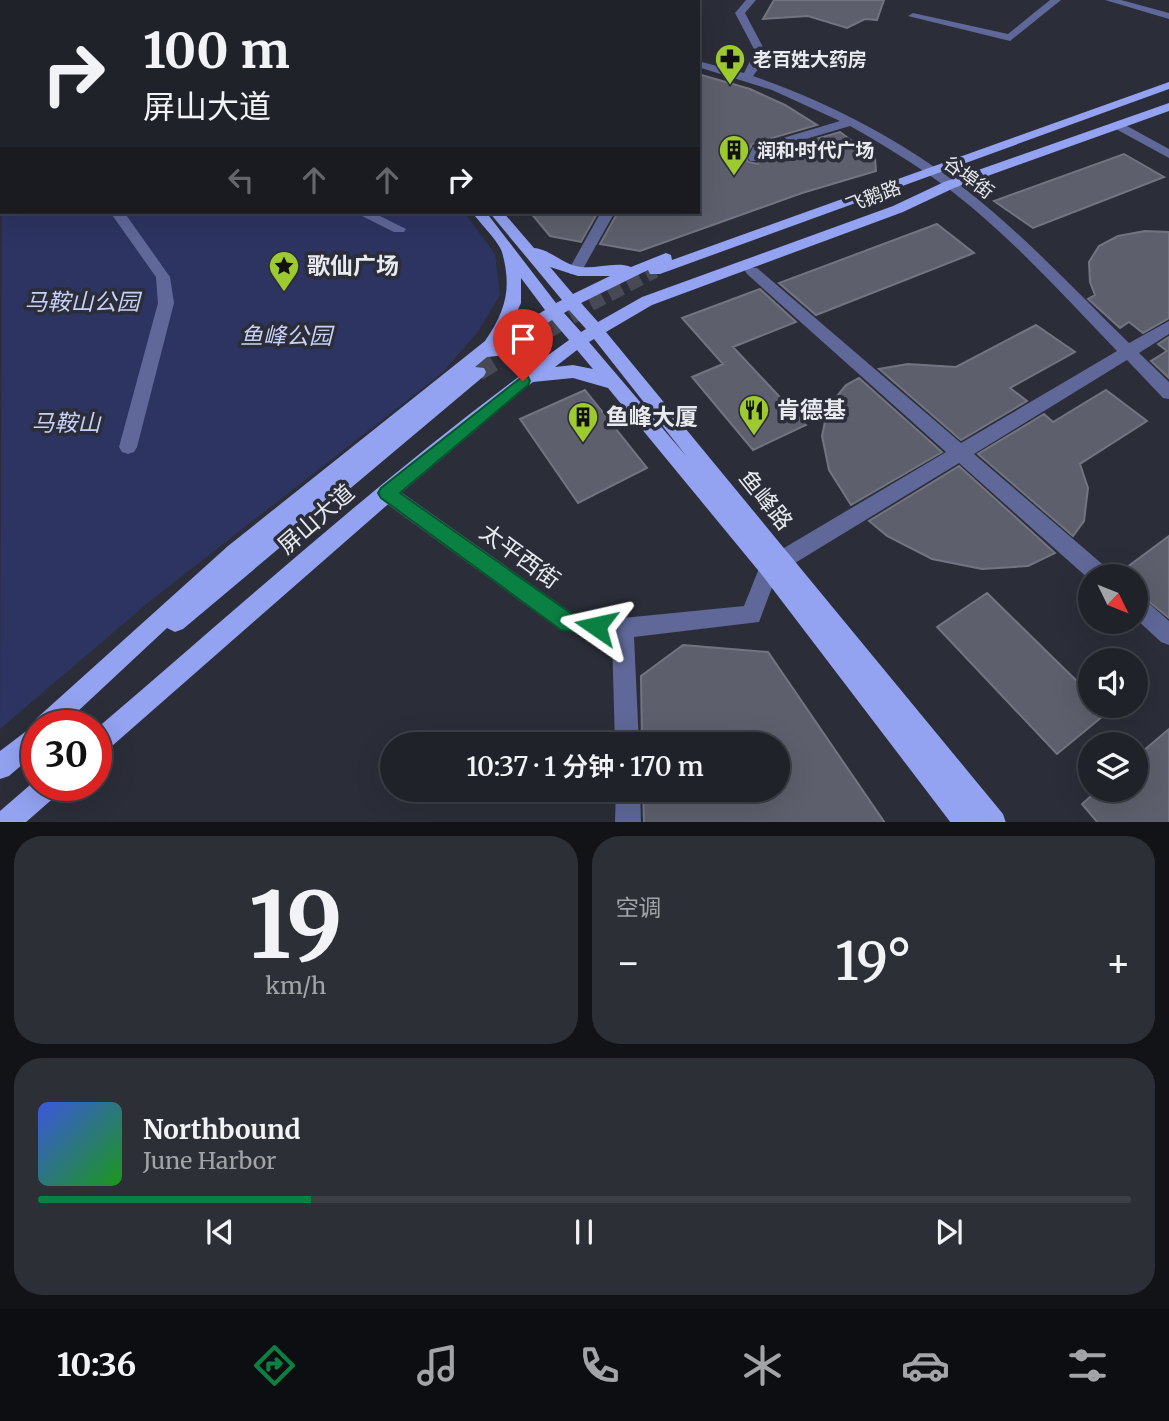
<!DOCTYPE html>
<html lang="zh">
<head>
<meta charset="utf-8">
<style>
	:root { --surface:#20222a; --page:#2d2f36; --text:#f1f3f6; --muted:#a2a4a8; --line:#3d3f47; --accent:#0b8043 }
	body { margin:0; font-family:Merriweather,"Noto Sans SC",serif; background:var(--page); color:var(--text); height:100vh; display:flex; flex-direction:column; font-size:26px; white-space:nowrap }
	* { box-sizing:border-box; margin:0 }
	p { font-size:23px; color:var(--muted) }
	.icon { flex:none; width:38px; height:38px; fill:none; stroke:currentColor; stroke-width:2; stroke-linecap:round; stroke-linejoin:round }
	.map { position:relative; height:822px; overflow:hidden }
	.panel { display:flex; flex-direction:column; gap:14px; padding:14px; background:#121317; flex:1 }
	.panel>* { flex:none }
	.hud { position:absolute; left:0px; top:0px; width:700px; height:214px; box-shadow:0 7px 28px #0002,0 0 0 2px var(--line); background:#20222a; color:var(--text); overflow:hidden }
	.needle { width:46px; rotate:133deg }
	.fabs { position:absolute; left:1078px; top:564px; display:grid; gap:14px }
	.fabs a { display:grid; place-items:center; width:70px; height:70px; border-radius:50%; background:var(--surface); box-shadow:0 7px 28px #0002,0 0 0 2px var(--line); font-size:35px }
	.speed { position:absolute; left:21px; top:710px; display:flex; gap:14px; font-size:35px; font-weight:700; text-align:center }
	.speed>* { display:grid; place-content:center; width:91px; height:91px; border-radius:50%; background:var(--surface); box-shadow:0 7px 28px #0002,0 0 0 2px var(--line); line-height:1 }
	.speed .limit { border:10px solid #d22; background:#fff; color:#111 }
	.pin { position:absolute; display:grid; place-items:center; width:60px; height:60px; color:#fff; margin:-72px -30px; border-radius:50% 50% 50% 0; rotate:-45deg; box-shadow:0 0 7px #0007 }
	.pin .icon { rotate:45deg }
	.me { position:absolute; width:77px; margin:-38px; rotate:281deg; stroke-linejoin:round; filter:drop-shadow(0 0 5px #0008) }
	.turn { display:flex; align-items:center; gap:24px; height:147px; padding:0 28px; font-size:32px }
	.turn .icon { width:91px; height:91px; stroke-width:2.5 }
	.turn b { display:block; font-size:49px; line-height:60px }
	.lanes { display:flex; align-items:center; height:66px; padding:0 28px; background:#0003; justify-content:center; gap:35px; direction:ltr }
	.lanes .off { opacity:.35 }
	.big { font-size:52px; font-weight:600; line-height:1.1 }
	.panel .card { flex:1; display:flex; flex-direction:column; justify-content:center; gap:10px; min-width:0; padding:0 24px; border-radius:28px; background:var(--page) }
	.panel .dial { align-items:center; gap:0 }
	.dial b { font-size:91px; line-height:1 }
	.song { display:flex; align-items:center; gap:21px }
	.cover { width:84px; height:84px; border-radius:10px; background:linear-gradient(135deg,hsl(230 70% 55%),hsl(120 70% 35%)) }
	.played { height:7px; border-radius:4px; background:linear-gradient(90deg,var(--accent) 25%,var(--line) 25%) }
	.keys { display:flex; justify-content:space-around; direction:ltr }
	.heat { display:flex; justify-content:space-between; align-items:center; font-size:38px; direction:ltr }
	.panel .tiles { flex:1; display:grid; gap:14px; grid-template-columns:1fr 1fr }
	.card:last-child { grid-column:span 2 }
	.trip { position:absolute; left:380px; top:732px; width:410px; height:70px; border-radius:35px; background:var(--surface); box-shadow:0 7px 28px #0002,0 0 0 2px var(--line); font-weight:600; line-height:70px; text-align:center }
	.tab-bar { display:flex; height:112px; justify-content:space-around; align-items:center; background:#0d0e11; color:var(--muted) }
	.tab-bar .icon { width:49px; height:49px }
	.tab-bar .active { color:var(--accent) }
	.tab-bar b { font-size:32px; color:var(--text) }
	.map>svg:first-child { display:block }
	.green { fill:#2d3462 }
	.building { fill:#5d606c; stroke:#727581; stroke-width:2 }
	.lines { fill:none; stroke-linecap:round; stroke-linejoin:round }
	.major-tunnel-far1 { stroke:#474954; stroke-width:14; stroke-dasharray:14 7; stroke-linecap:butt }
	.major-tunnel { stroke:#474954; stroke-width:18; stroke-dasharray:18 9; stroke-linecap:butt }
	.minor { fill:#5f6898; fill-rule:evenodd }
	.major { fill:#93a2f1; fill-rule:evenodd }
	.route { fill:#0b8043; stroke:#07532c; stroke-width:2 }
	.labels { text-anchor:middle; stroke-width:7; stroke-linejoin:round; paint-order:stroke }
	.far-poi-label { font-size:19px; font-weight:bold; fill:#e8eaf0; stroke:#2b2d38; text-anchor:start }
	.far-street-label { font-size:19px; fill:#e8eaf0; stroke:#2b2d38 }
	.poi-label { font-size:23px; font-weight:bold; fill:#e8eaf0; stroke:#2b2d38; text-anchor:start }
	.park-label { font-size:23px; font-style:italic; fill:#c7d0f7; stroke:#2b2d38 }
	.street-label { font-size:23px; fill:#e8eaf0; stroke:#2b2d38 }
</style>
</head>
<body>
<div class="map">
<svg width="1169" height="823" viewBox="0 0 1169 823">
	<rect width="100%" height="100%" fill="#2b2d38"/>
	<path class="green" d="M2,167v45h462l31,42 5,41 -23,38 -35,40 -293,229 -149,127z"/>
	<path class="building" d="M774,0h110l-7,20 -12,-1 -18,9 -39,-12 -45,3z
		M698,74l52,15 35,16 32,20 -65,19 -6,13 2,5 10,2 6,-10 76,-22 35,26 1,13 -74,22 -162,58 -40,-7 18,-32h80z
		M1124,154l40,23 -131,51 -39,-27z
		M530,212h68l-17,30 -31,-6z
		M937,224l37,29 -158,62 -37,-32z
		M1145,231l24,1v86l-26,15 -14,-11 -9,6 -32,-29 7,-4 -5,-13 -1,-20 10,-16 19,-10z
		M760,289l36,33 -63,25 73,78 -53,25 -61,-73 31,-13 -41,-46z
		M1036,325l39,27 -65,36 17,13 -66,39 -82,-71 29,-5 48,3z
		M1169,337v41l-18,-17 16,-10 -9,-7z
		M859,378l83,74 -91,53 -22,-35 -7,-34 6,-29 18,-22z
		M585,390l62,78 -69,35 -58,-84z
		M1106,390l41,31 -67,43 8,24 -4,33 -11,15 -95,-82 66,-40 9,8z
		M959,466l96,87 -27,13 -46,3 -50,-10 -45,-23 -18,-15z
		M1169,536v82l-33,-27v-15h-21z
		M987,593l103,101v11h11l7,7 -51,42 -120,-127z
		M683,645l85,7 117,171h-241l-1,-34h134v-45h-135l-1,-68z
		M1169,729v94h-71l-16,-19 17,-15h37v-32z"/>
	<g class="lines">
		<path class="major-tunnel-far1" d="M572,314l83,-43"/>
		<path class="major-tunnel" d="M478,372l97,-59"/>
		<path class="minor" d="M265,0h10l-11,2z
			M469,0h10l-12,2z
			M594,0h10v2h-10z
			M746,0h10l-11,13 20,38 -6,17 -6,8c76,26 148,64 212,113 59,46 111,102 164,154l40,-22v13l-30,19 30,29v17l-6,-1 -36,-38 -153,94 134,115 3,7h-21v4l-131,-117 -182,111 -18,48 -125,15 5,107h-24l-3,-107 -52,-7 -180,-131 -3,-6 3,-6 7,-2 7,2 178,126 51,5 121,-12 18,-45 184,-109 -199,-178 -2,-3 2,-3h10l204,175 156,-92c-52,-54 -104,-112 -163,-158 -33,-25 -68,-47 -104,-67l-88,26 -4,9h-8l-2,-3 5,-11 87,-26 -68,-31 -74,-23v-6l46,12 11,-22 -20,-38z
			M1050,0h11l-51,41 -102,-25 5,-3 95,21z
			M1105,0h16l48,13v6z
			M0,119l2,1v8l-2,-1z
			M1118,121l51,28v9l-55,-30 -2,-3z
			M110,212h14l46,65 4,26 -37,144 -3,5 -6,2 -6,-2 -3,-5 39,-144 -2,-26z
			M354,212h18l34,17 -2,3h-10z
			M601,212h14l-35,62h-10l-2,-3z
			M1136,596l8,3 25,22v24l-8,-3 -25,-23z
			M616,789h24l1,34h-26z"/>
		<path class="major" d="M0,0l5,1 1,1h-4l-2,4z
			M24,0h23l2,2h-24z
			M1169,82v7l-509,185h-10l-2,-4 -67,33 17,19 44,-25 251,-91 51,-24 225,-79v8l-215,77 -51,24 -251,93 -46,27 397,482 3,9h-55l-189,-248 -154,-187 -35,-10 -40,4 -4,3 -135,114 -290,254 -8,4v-28c155,-132 307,-271 473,-389l-17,-20 -55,36 -10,1 -12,10 9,1 2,4 -2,4 -301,253 -8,3 -8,-4 -105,98h-25v26l-28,24 -9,3v-28l33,-25 4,-8 191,-172 257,-205c21,-31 27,-53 17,-89 -3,-10 -23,-30 -30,-40h14l70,91 6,-3 -73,-88h14l31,36c16,1 29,17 47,19 15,2 36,-6 50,0l35,-14 5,2 1,5zM550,267l28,9h32l-37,18zM521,278l24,32 -38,23 14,-30zM569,310l17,19 -5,3 -17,-19zM594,339l93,118 -98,-115zM577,350l16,19 -20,-4 -18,2z
			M37,779v7h23l-3,9 -32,28h-25v-12z"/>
	</g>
	<path class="route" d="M523,376l5,1 2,4 -2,4 -128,108 172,121 31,5 3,7 -3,6 -7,3 -35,-5 -180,-132 -3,-5 3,-5z"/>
	<defs>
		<g id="pharmacy-pin" transform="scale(1.575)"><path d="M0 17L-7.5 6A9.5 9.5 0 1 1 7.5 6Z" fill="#9dca30" stroke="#2b2d38"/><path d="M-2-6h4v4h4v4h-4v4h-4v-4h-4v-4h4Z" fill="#111"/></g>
		<g id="building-pin" transform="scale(1.575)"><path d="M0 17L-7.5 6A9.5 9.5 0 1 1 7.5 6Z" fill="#9dca30" stroke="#2b2d38"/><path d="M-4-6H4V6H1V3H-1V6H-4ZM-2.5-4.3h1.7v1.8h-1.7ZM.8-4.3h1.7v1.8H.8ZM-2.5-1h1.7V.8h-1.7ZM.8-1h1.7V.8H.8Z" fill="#111"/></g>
		<g id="sight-pin" transform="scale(1.575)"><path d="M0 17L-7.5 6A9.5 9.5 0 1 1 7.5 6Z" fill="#9dca30" stroke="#2b2d38"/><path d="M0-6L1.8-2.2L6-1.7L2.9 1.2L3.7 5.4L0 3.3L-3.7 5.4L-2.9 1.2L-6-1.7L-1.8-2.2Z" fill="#111"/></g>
		<g id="restaurant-pin" transform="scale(1.575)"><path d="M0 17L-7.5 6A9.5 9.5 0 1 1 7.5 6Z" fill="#9dca30" stroke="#2b2d38"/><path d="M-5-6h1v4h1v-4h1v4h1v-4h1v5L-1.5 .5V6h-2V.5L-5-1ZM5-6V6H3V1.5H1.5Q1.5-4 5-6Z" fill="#111"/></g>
	</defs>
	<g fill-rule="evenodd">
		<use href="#pharmacy-pin" x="730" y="59"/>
		<use href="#building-pin" x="734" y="150"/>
		<use href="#sight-pin" x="284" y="266"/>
		<use href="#restaurant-pin" x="754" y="410"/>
		<use href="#building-pin" x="583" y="417"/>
	</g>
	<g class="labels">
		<g class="far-poi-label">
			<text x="753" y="66">老百姓大药房</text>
			<text x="757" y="157">润和·时代广场</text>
		</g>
		<g class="far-street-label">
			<text transform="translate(969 177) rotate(37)" y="7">谷埠街</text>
			<text transform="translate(873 196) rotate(-21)" y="7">飞鹅路</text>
		</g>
		<g class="poi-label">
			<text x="307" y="274">歌仙广场</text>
			<text x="777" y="418">肯德基</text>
			<text x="606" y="425">鱼峰大厦</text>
		</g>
		<g class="park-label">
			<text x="82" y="310">马鞍山公园</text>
			<text x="286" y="344">鱼峰公园</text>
			<text x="66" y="431">马鞍山</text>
		</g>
		<g class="street-label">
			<text transform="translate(766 500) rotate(51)" y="8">鱼峰路</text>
			<text transform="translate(316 519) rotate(-41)" y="8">屏山大道</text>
			<text transform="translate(520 556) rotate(36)" y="8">太平西街</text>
		</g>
	</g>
</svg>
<div class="fabs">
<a><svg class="needle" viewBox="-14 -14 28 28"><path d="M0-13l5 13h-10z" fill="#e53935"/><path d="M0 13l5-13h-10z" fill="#a2a4a8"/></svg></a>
<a><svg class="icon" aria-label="sound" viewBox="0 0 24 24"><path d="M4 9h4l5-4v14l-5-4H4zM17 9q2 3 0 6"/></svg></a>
<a><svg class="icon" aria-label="layers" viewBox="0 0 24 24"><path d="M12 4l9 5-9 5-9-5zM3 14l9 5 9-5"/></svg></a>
</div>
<div class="speed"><div class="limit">30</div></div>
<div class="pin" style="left:523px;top:381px;background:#d93025"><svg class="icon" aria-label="arrive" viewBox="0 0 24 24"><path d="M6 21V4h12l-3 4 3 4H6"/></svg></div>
<svg class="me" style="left:596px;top:626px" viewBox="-20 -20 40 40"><path d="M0-17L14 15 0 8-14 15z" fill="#0b8043" stroke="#fff" stroke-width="4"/></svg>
<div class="trip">10:37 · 1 分钟 · 170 m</div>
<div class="hud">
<div class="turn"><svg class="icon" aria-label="right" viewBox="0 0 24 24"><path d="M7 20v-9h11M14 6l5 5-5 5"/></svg><div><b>100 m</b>屏山大道</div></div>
<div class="lanes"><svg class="icon off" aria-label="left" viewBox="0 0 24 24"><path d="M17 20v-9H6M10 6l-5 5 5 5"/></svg><svg class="icon off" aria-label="ahead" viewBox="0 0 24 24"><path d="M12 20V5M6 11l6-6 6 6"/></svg><svg class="icon off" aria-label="ahead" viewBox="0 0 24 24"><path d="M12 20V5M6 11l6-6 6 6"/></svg><svg class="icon" aria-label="right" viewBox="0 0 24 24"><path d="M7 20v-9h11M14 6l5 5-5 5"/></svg></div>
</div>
</div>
<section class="panel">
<div class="tiles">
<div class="card dial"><b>19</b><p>km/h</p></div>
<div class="card"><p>空调</p>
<div class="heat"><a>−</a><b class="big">19°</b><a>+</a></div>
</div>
<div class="card">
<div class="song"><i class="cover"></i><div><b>Northbound</b><p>June Harbor</p></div></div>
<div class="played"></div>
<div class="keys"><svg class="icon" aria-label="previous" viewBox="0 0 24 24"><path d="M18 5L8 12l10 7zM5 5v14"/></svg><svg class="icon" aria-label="pause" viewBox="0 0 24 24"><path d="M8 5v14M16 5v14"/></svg><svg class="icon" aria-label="next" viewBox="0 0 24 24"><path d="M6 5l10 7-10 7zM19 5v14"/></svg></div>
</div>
</div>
</section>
<nav class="tab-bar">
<b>10:36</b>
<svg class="icon active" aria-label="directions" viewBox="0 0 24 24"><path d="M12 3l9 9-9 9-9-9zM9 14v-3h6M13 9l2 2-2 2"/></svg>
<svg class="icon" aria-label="music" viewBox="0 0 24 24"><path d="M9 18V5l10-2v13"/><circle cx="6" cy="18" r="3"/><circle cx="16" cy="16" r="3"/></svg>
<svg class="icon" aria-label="phone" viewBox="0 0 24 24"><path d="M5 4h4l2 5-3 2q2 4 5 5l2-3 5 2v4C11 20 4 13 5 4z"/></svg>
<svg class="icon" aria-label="climate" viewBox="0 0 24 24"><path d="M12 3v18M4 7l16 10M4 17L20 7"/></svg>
<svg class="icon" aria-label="car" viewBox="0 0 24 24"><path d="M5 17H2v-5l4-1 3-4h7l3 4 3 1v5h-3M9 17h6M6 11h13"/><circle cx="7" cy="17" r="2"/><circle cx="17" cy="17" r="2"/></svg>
<svg class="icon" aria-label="filters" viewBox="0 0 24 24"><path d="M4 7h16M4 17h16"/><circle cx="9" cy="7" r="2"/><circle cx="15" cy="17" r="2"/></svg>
</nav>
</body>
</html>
